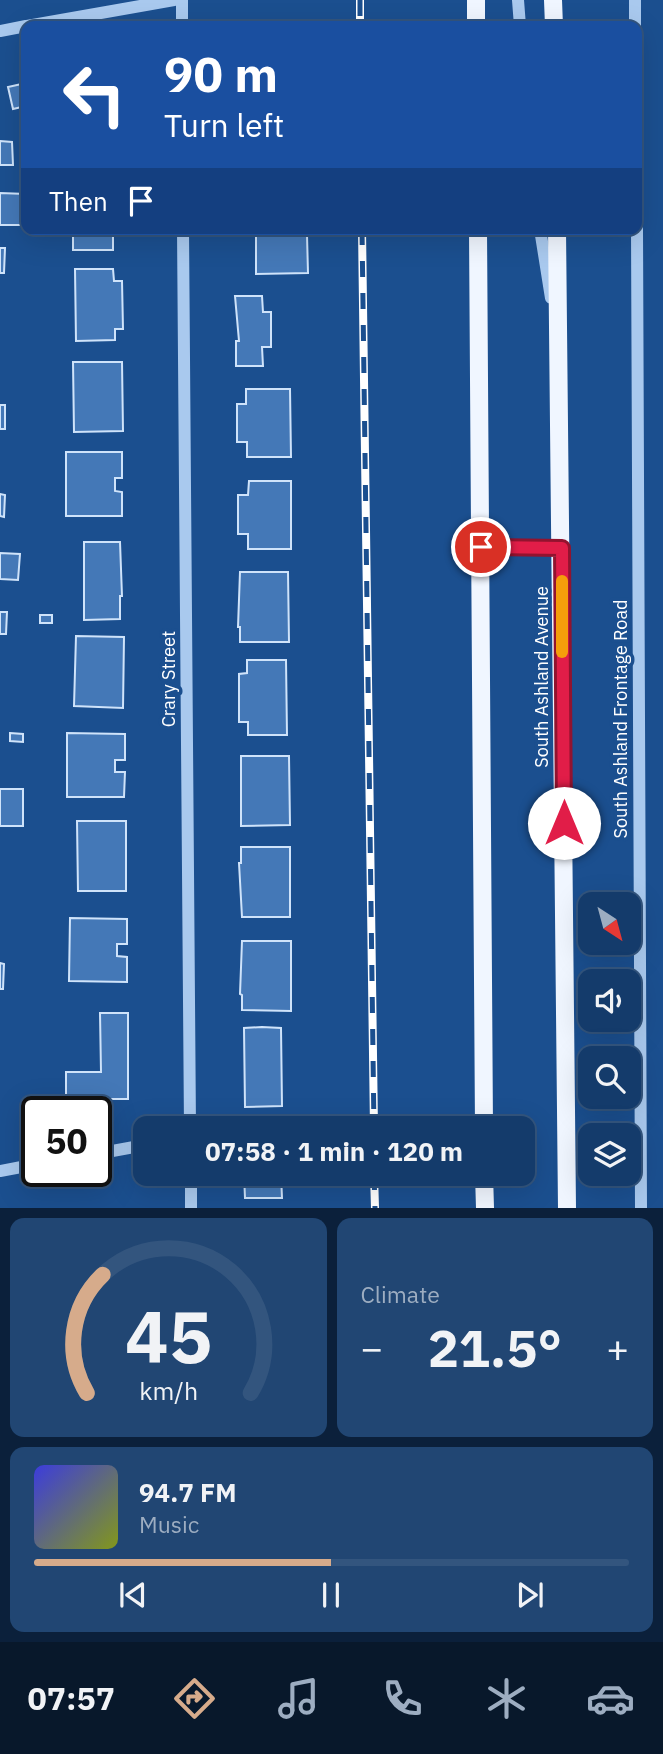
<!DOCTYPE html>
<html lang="en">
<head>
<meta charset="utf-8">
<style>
	:root { --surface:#143b6b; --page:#214673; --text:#f1f3f6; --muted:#9dadc1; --line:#33557e; --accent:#d6ab8b }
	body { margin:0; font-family:"IBM Plex Sans",sans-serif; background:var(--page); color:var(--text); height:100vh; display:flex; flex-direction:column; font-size:26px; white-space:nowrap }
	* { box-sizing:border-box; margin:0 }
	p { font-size:23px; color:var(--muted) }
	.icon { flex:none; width:38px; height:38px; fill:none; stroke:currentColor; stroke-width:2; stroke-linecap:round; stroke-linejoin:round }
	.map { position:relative; height:1208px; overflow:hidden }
	.sheet { display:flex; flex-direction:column; gap:10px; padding:10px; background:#0b203b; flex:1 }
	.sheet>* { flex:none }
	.top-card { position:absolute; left:21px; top:21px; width:621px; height:214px; border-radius:14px; box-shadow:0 7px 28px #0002,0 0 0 2px var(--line); background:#1a4fa0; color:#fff; overflow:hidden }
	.needle { width:46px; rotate:144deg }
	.fabs { position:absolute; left:578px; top:892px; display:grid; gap:14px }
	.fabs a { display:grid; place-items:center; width:63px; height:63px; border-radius:14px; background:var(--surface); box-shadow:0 7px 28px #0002,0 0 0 2px var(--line); font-size:35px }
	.speed { position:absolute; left:21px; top:1096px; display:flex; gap:14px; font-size:35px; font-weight:700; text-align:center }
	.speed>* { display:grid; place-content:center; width:91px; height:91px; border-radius:50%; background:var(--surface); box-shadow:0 7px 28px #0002,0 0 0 2px var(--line); line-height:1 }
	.speed .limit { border:4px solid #111; border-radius:10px; background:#fff; color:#111 }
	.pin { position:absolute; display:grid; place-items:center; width:60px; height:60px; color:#fff; margin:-30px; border:4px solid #fff; border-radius:50%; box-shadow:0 2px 7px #0007 }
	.me { position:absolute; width:77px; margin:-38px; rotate:0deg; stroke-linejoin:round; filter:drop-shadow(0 0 5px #0008) }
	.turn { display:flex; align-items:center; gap:24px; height:147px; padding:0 28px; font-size:32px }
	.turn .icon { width:91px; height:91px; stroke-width:2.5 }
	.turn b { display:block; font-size:49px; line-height:60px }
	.then { display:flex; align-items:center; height:66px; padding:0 28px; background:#0003; gap:14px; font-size:26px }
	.big { font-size:52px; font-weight:700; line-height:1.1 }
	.sheet .card { flex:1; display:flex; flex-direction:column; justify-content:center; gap:10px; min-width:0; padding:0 24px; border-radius:14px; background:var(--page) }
	.sheet .dial { align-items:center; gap:0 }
	.dial svg { height:182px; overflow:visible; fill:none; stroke:var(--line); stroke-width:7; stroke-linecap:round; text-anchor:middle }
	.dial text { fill:var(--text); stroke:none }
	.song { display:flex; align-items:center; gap:21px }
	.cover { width:84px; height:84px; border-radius:10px; background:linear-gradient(135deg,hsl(240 70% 55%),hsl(70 70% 35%)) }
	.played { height:7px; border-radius:4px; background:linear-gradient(90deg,var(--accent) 50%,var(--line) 50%) }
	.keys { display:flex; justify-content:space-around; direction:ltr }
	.heat { display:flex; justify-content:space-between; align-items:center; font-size:38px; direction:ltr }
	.sheet .tiles { flex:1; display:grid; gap:10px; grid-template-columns:1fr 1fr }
	.card:last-child { grid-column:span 2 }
	.trip { position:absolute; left:133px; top:1116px; width:402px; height:70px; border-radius:14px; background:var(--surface); box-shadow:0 7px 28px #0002,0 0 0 2px var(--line); font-weight:700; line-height:70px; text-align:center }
	.tab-bar { display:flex; height:112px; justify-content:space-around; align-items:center; background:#08182b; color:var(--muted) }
	.tab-bar .icon { width:49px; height:49px }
	.tab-bar .active { color:var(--accent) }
	.tab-bar b { font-size:32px; color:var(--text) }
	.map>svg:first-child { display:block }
	.building { fill:#4478b7; stroke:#cfe3fa; stroke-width:2 }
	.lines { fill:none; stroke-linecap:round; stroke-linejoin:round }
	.minor { stroke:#a9c9ee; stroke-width:12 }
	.major { stroke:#f0f6ff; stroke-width:18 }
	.rail-casing { stroke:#fff; stroke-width:8 }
	.rail { stroke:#1b4f8f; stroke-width:5; stroke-dasharray:16; stroke-linecap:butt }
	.route-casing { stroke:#92132f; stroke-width:18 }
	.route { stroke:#e11d48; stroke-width:12 }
	.slow { stroke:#f59e0b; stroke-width:12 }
	.labels { text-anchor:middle; stroke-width:7; stroke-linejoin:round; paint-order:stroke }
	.street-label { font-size:18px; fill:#fff; stroke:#1b4f8f }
</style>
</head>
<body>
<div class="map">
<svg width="663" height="1208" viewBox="0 0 663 1208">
	<rect width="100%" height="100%" fill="#1b4f8f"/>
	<path class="building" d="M26,83v23l-13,3 -5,-22z
		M0,141l12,1 1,23h-13z
		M0,193l26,1v31h-26z
		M73,229h48v7h-8v14h-40z
		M256,235h51l1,38 -52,1z
		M0,248h5l-1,25h-4z
		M75,269h38l1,12h8l1,48h-8v11l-39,1z
		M235,296h27l1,16h8v35h-9l1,19h-27v-25h3z
		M73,362h49l1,69 -49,1z
		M246,389h44l1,68h-44v-15h-10v-38h9z
		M0,405h5v24h-5z
		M66,452h56v26h-7v13l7,1v24h-56z
		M249,481h42v68h-43v-15h-10v-39h10z
		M0,494l5,1 -1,22 -4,-1z
		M84,542h36l2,54h-2v23l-36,1z
		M0,553l20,1 -2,26 -18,-1z
		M240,572h48l1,70h-49v-15h-2z
		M0,612h7l-1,22h-6z
		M40,615h12v8h-12z
		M76,636l48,1 -1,71 -49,-2z
		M247,660h39l1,75h-39v-13h-9v-48l8,-1z
		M10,733l13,1v8l-13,-1z
		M67,733l58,1v26h-10v12h10l-1,25h-57z
		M241,756h48l1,69 -49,1z
		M0,789h23v37h-23z
		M77,821h49v70h-48z
		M241,847h49v70h-48l-3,-54h2z
		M70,918l57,1v25h-10v12l10,1v25l-58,-1z
		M242,941h49v70l-49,-1v-15l-2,-1z
		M0,963l4,1 -1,25h-3z
		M100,1013h28v86h-62v-27h35z
		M262,1027l19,1 1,78 -37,1 -1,-79z
		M244,1120h37v9h-37z
		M244,1174h37l1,24h-37z"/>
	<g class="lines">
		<path class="minor" d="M182,0v26
			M518,0l2,26
			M635,0v26
			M27,26l147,-26
			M0,31l26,-5
			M183,229l7,900
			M540,229l11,69
			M637,229l4,979
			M481,547l81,1
			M96,1154l49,-9
			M0,1171l37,-7
			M191,1174v34"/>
		<path class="major" d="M476,0v26
			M553,0l1,26
			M478,229l6,900
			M557,229l10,979
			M484,1174l1,34"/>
		<g class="rail-casing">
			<path id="rail" d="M360,0v26
				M362,229l12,900
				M374,1174l1,34"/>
		</g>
		<use href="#rail" class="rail"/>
	</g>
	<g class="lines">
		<g class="route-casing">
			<path id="route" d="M481,547l81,1 2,275"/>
		</g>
		<use href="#route" class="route"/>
		<path class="slow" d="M562,581v71"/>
	</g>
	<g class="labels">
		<g class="street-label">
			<text transform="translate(542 677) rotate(-90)" y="6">South Ashland Avenue</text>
			<text transform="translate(169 679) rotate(-90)" y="6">Crary Street</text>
			<text transform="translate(621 719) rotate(-90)" y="6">South Ashland Frontage Road</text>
		</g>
	</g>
</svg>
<div class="fabs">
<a><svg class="needle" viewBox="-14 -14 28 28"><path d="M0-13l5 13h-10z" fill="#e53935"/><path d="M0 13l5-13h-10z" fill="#9dadc1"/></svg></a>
<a><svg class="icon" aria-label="sound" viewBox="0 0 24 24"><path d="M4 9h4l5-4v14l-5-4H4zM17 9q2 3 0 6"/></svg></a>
<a><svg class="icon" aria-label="search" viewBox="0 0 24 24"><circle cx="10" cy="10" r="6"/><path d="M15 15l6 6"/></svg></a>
<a><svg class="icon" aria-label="layers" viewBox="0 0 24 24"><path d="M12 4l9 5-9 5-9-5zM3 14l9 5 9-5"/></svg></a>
</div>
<div class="speed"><div class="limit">50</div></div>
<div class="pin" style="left:481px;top:547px;background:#d93025"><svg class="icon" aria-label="arrive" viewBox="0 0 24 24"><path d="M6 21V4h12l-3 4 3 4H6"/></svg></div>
<svg class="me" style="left:564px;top:823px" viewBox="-20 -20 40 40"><circle r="19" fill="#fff"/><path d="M0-13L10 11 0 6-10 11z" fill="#e11d48"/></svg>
<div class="trip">07:58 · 1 min · 120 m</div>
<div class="top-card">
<div class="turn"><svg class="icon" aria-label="left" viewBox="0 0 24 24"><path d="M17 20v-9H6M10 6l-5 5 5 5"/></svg><div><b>90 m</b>Turn left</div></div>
<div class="then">Then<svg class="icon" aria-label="arrive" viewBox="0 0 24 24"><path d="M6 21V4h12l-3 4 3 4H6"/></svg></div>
</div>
</div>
<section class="sheet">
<div class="tiles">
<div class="card dial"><svg viewBox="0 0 100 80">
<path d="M14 69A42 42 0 1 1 86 69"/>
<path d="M14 69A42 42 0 0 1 21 17" stroke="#d6ab8b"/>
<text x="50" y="56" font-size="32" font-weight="700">45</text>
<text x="50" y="72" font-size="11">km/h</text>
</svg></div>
<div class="card"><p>Climate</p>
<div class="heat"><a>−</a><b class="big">21.5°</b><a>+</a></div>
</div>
<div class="card">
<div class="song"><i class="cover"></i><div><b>94.7 FM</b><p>Music</p></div></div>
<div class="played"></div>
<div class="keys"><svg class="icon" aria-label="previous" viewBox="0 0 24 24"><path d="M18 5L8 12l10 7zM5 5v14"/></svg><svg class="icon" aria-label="pause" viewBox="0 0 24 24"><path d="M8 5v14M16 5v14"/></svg><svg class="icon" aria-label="next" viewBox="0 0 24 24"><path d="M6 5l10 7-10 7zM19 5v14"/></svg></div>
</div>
</div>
</section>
<nav class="tab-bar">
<b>07:57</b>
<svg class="icon active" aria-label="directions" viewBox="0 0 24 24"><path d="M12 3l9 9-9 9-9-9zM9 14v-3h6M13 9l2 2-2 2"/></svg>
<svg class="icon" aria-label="music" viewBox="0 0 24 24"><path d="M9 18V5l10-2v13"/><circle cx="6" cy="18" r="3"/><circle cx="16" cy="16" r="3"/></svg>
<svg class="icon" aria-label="phone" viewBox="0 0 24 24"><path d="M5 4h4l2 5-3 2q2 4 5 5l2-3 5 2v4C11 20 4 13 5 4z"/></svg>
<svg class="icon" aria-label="climate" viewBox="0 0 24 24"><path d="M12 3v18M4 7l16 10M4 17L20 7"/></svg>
<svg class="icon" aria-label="car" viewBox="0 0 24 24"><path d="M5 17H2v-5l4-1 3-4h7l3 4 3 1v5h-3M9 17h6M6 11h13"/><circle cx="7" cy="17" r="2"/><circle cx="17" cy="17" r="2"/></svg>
</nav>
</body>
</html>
